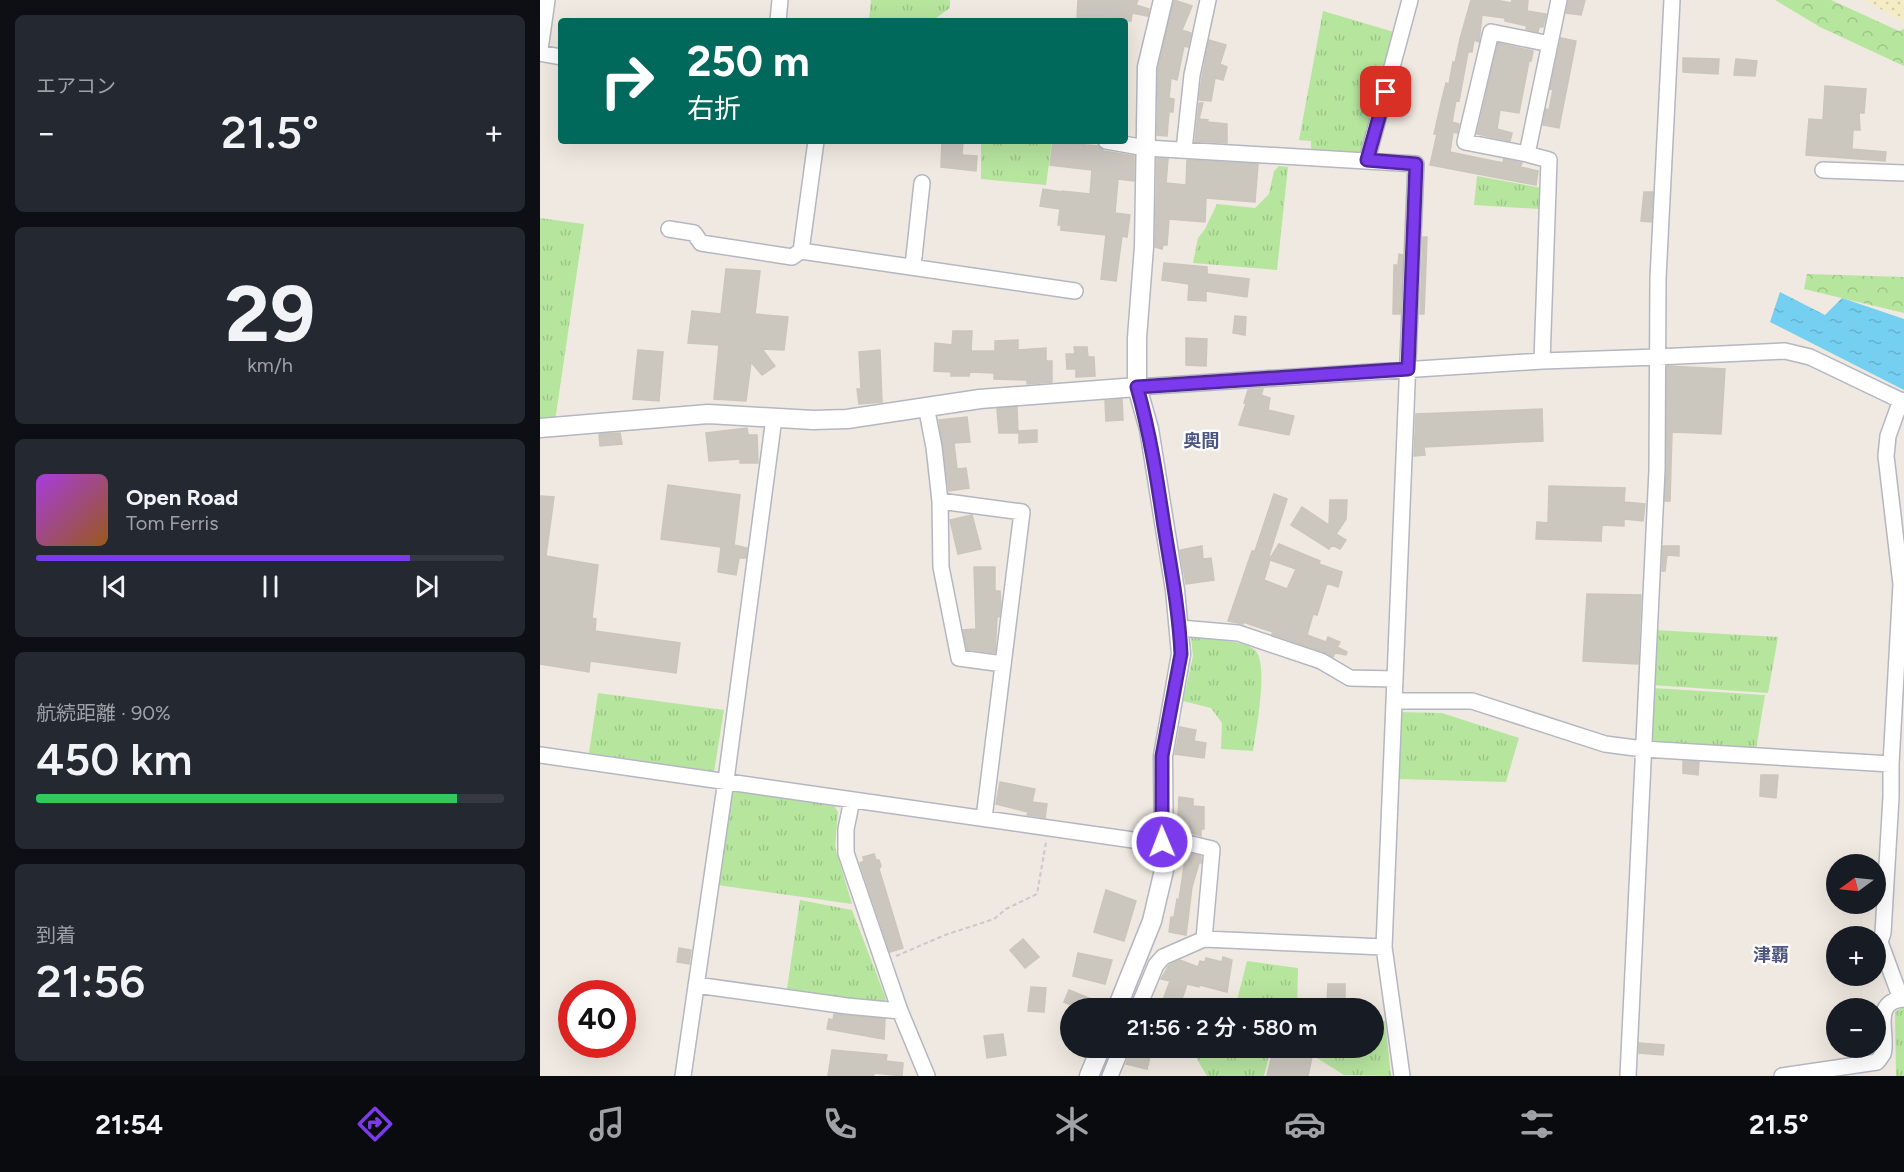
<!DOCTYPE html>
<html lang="ja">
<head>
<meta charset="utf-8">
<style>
	:root { --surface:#171b24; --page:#242831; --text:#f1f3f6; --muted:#9ea1a6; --line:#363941; --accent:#7c3aed }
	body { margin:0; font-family:Figtree,"Noto Sans JP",sans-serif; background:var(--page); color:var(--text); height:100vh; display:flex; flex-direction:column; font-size:22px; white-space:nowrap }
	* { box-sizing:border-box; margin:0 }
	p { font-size:20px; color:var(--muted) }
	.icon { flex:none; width:33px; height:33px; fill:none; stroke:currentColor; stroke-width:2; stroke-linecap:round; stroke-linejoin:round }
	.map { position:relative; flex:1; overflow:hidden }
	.drawer { display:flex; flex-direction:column; gap:15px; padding:15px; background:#0d0f14; width:540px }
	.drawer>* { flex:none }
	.top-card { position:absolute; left:18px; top:18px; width:570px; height:126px; border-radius:6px; box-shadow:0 6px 24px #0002; background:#00695c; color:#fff; overflow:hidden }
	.needle { width:39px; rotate:255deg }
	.controls { position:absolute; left:1286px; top:854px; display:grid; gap:12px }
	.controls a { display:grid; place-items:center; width:60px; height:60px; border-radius:50%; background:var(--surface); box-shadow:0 6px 24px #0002; font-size:30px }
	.speed { position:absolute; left:18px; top:980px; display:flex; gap:12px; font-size:30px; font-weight:700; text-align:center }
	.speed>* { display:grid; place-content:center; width:78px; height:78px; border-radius:50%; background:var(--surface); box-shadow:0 6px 24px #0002; line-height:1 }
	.speed .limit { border:9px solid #d22; background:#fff; color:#111 }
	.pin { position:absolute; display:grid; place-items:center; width:51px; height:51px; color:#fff; margin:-26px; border-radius:12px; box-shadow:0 3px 9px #0006 }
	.me { position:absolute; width:66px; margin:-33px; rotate:359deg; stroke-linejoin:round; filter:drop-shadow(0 0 4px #0008) }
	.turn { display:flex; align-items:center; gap:21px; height:126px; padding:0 30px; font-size:27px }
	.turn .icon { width:78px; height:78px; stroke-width:2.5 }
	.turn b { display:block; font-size:42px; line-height:51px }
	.big { font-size:45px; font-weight:600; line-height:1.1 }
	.drawer .tile { flex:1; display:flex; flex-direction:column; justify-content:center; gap:9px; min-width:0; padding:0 21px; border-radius:9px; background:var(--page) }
	.drawer .dial { align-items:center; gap:0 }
	.dial b { font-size:78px; line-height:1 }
	.song { display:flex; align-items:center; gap:18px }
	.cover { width:72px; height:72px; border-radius:9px; background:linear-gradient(135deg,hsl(280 70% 55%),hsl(30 70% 35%)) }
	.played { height:6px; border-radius:3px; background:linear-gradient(90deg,var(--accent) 80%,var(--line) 80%) }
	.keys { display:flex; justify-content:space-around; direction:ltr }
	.heat { display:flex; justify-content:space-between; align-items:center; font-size:33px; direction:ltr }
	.charge { height:9px; border-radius:4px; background:linear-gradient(90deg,#34c759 90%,var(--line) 0) }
	.trip { position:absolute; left:520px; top:998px; width:324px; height:60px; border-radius:30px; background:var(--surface); box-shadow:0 6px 24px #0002; font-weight:600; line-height:60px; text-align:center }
	.tabs { display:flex; height:96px; justify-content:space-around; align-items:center; background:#090b0e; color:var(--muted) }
	.tabs .icon { width:42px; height:42px }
	.tabs .active { color:var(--accent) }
	.tabs b { font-size:27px; color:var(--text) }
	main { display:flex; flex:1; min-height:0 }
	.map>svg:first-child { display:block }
	.grass { fill:url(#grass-tufts) }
	.forest { fill:url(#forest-crowns) }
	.sand { fill:url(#sand-dots) }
	.water { fill:url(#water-ripples) }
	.building { fill:#cbc7bf; stroke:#cbc5ba; stroke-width:1.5; fill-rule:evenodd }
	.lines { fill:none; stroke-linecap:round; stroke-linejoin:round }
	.minor-casing { stroke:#b4b7c1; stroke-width:18 }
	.tertiary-casing { stroke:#b4b7c1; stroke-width:21 }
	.path { stroke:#c9c9c9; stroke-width:2; stroke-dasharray:4.5 3; stroke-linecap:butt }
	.minor { stroke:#fff; stroke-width:15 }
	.tertiary { stroke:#fff; stroke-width:18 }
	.route-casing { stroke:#51269a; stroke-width:15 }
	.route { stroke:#7c3aed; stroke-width:10 }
	.labels { text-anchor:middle; stroke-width:4.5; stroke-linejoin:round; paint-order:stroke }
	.quarter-label { font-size:18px; font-weight:bold; fill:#4d5680; stroke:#fff }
</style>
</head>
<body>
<main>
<section class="drawer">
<div class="tile"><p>エアコン</p>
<div class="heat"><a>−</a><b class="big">21.5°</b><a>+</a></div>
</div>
<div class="tile dial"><b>29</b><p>km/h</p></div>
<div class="tile">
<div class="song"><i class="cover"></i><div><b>Open Road</b><p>Tom Ferris</p></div></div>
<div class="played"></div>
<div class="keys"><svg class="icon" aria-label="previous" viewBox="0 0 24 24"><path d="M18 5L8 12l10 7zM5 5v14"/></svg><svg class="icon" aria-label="pause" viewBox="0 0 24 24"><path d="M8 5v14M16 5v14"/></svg><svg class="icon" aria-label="next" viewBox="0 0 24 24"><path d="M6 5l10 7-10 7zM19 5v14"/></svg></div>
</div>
<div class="tile"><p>航続距離 · 90%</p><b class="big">450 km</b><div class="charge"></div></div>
<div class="tile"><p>到着</p><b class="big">21:56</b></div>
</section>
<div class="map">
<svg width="1364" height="1076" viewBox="0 0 1364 1076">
	<defs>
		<pattern id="grass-tufts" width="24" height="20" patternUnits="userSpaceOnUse" patternTransform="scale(1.5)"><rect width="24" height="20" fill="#b6e59e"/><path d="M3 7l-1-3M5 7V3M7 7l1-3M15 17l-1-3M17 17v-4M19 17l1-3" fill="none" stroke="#9dc588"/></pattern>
		<pattern id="forest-crowns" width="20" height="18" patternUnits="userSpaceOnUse" patternTransform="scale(1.5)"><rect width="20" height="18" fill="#b6e59e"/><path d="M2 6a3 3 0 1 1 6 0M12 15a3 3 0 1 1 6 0" fill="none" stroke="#9dc588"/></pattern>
		<pattern id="sand-dots" width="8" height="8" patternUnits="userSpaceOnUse" patternTransform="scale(1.5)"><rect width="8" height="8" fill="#f3ecc5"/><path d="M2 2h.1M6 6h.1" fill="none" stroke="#d1cbaa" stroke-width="1.8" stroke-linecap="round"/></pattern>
		<pattern id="water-ripples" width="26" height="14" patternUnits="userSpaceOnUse" patternTransform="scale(1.5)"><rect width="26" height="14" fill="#75cff0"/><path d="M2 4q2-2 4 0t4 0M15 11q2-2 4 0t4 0" fill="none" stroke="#66b2ce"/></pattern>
	</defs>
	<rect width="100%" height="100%" fill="#efe9e1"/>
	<path class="grass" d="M331,0h79v8l-18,13h-63z
		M783,11l71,21 -34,122 -49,-2v-11l-12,-1z
		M441,141h71l-6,44 -65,-6z
		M739,166l9,1 -11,103 -84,-7 5,-25 7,-9 12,-25 38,4 14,-14 5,-23z
		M937,176l65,12 -2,21 -66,-4z
		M0,218l44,6 -29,197h-15z
		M1114,630l124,7 -10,56 -116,-8z
		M651,637c14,2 53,3 64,13 14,13 1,81 -2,101l-32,-2 1,-26 -11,-15 -28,-7 10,-45z
		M1113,688l112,7 -9,54 -104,-5 -3,-5z
		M58,693l126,17 -10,62 -125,-19z
		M859,712l43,1 77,25 -13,44 -108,-3z
		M193,790l101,16 4,6 -3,35 17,57 -135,-19 12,-91z
		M260,900l52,10 34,89 -4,4 -95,-14z
		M707,961l51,7 -1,40h-62z
		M1364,1006v70h-8l-1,-64z
		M834,1020l11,1 6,55 -47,-1 -27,-17 2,-11h55z
		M656,1047h75l-7,29h-57l-13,-22z"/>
	<path class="forest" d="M1235,0h56l68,31 5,-2v37l-84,-39z
		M1267,274l97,3v36l-100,-24z"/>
	<path class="sand" d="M1324,0h40v20l-2,1z"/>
	<path class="water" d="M1240,292l45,23 17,-17 62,21v71l-134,-68z"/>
	<path class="building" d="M538,0h60l-2,5 13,4 -1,7 -16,-3 -1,8h-54z
		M634,0l18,6 -10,24 9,3 -3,14 -4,-1 -7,34 -6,-2 -2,20 5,1 -1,13h-4l-2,24 -10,-1 1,-67z
		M931,0h25l15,3 1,-3h16l-1,11 19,3 -3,13h-4l-1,5 -12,-3 1,-3 -22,-5v-3l-23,-3 -3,27 -5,-2 -2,12h-4l-9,49 -3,-1 -4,22 7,2 -2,9 -4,-1 -3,20 53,11 1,-4 18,4 -2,4 18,4 -2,14 -106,-20 7,-31h-3l8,-35 4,-16 3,1 4,-22 2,1 5,-24z
		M1029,0h16l-4,15 -15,-2z
		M1021,38l15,3 -17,87 -16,-3 3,-16 3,1 4,-20 -3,-1z
		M669,40l17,5 -6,19 7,3 -4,13 -8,-2 -4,23 -12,-1 3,-23z
		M958,43l35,8 -2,10h-2l-10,52 -19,-3 -3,19 15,4 -2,8 -33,-7z
		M1143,58l36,1 -1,15 -35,-2z
		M1196,59l21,2 -2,15 -21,-1z
		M1285,86l41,3 -2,24h-5l1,17h-7l-1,19 34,3 -1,9 -79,-6 3,-36 14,1z
		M659,103h4l-4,16 9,1 -1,2 20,2v19l-32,-2z
		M402,141h21l-1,14 15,1 -1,15 -35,-4z
		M513,142l45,4 6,5 30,5v25l-16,-2 -3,34 15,2 -3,22 -5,-1 -6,45 -15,-2 5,-44 -45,-5v-5h-3l2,-16 -20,-3 3,-17 19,3v-1l28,3 2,-24 -42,-5z
		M617,158l11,1 -2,24 20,2 1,-25 71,4 -3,38 -49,-4 -1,24 -36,-3 -2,26h-4l-1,4 -7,-2z
		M1104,192h9l-2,30 -10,-1z
		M883,237h4l-3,77h-4z
		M859,254l4,1 -3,59h-7l1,-49h4z
		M624,263l43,4v7l42,5 -2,18 -41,-6v10l-18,-1 1,-16 -27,-4z
		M186,269l34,2 -5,43 33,3 -4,33 -22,-1 13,17 -13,9 -11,-13 -5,39 -32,-2 5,-54 -31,-2 4,-32 29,3z
		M695,316l11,1 -1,18 -12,-2z
		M413,331h19l-1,20h24v-10l23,-1v10l28,-2v13h6v21l-25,2v-4l-33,-1v-6l-24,-1 -1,4h-18v-4l-17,-1 1,-28 17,2z
		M646,338l21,1 -1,27 -20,-1z
		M534,347h13l1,10h6l1,19 -19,1v-8h-9l-1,-15h9z
		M98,350l25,2 -4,49 -26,-2z
		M340,350l2,52 -23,2 -2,-15h4l-2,-37z
		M1127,366l58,3 -4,65 -49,-2 -2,69h-5z
		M723,389l-2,6 9,3 -2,12 26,6 -5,19 -50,-10 7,-22h-2l4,-13z
		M582,399l1,21 -17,1 -1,-20z
		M477,407l1,26h-19l-2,-24z
		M1002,409l1,32 -119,6 1,8 -11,1 2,-42z
		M427,417l3,25 -16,1 3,26 9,-1 3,20 -20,3 -10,-71z
		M207,428l1,7h9l1,28h-18v-4l-31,2 -3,-28z
		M497,430v12l-18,1v-12z
		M80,433l2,11 -22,2 -1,-12z
		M128,485l72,10 -6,50 13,3 -1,10h-7l-3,17 -18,-3 3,-25 -60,-8z
		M1009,486l76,2 -1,14 21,2 -2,17 -19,-2v7l-22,-1 -1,16 -65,-2 1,-17 11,1z
		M734,494l13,5 -18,57 2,1 8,-13 41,17 -1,3 23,8 -4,15 -11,-4 -10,32 -4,-1 -6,21 19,7 2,-5 12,5 -3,5 10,5 -1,3 -11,-2 -2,4 -9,-5 -52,-18 1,-2 -30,-10v2l-15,-3 24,-70h3zM730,560l26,9 -9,20 -23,-9z
		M0,496l14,1 -8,59 52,9 -6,53 4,1 -1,12 85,12 -4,30 -86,-12 -1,11 -49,-8z
		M790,500h17l-1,19 -10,15 10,6 -6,9 -8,-4 -3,4 -38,-24 11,-18 27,18z
		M432,515l9,34 -23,5 -8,-34z
		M662,546l1,13 8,-1 3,22 -28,4 -6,-34z
		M1123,546h16v10l-12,-1 -2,16h-3z
		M434,567h21v24h5l1,15 -2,11h-2l-2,36 -28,-4 -4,-19 13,-1z
		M1047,594l54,1 -3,69 -55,-3z
		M640,727l16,3 -2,11 12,2 -2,15 -29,-4z
		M1143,761l16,1 -1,13 -15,-2z
		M1221,775h17l-2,23 -16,-2z
		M460,782l35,7 -3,13 15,2 -2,14 -18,-3 1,-3 -32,-8z
		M639,797l14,2v7l11,1v22h-3v7l-19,-6v-11h-4z
		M646,853l15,3v7h-2l-7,24 -6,48 -17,-3 2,-15h3l3,-18 2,1z
		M334,854l2,6h3l2,6 -2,3 24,79 -13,4 -30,-89 4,-2 -1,-4z
		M566,890l30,11 -12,40 -30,-9z
		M483,939l16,18 -14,11 -15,-18z
		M139,948l12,2 -2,14 -12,-2z
		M538,953l34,7 -7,24 -32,-8z
		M683,957l9,3 -5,32 -27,-7 -1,2 -12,-3 -8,24h-19l10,-27 -9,-2 8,-14 11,-5 18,7 2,-6 5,1 1,-4 16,4z
		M788,984h17v20l-18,-1z
		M491,987l15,1 -2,24 -16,-1z
		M529,990l37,15v3h-28l-14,-6z
		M294,1014l51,5 -1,20 -57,-10 2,-10 4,1z
		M463,1034l3,21 -19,3 -3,-22z
		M1099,1043l25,2 -1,10 -24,-2z
		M593,1047l19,2 -5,20 -21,-5z
		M734,1047h40l-6,29h-41z
		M292,1050l55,5 -1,6 17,2 -1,13 -26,-3 -2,1 -1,2h-45z"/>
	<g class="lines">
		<g class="minor-casing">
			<path id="minor" d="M238,21l2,-21
				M0,50l7,-50
				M0,53l21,4
				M276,141l-15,110 274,40
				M566,141l40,7 270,16 -32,783 18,129
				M644,150l8,-75 16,-75
				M987,154l-62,-12 26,-110 59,12
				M827,160l43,-160
				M1283,170l81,3
				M129,229l25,4 7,10 91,14 9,-6
				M373,266l9,-83
				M1002,361l7,-201 -22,-6 32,-154
				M597,387l405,-26 115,-4 128,-6 25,6 94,45
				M386,406l8,41 6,54 82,11 -38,306
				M400,501l1,66 18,91 44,6
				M640,628l58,5 83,28 29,17 45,1
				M854,701h78l133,43 38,5 248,15
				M0,755l600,86 43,1 29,7 -8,90
				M312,800l-6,29v24l54,158 27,65
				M156,985l151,21 53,5
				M1361,999l-21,-57 3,-9 8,-136v-33l10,-180 -15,-128 2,-20 13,-36
				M598,1008l18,-43 7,-8 41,-18 180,8
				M143,1076l43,-296 48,-362
				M570,1076l12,-29
				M1088,1076l29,-606 1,-192 14,-278
				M1242,1076l95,-14c2,-2 5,-7 6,-8 6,-18 -13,-53 21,-55"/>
		</g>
		<g class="tertiary-casing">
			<path id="tertiary" d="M0,428l168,-14 105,6 34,-1 133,-20 157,-12
				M577,1008l35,-87 12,-51 -1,-114 18,-102 -6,-64 -26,-161 -12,-42v-49l7,-91 3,-180 16,-67
				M549,1076l12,-29"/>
		</g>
		<path class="path" d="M356,956l49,-21 49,-16 12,-10 31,-15 9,-52"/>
		<use href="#minor" class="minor"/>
		<use href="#tertiary" class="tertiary"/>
	</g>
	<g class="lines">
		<g class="route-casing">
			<path id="route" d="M622,842v-86l19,-102c-2,-43 -10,-85 -17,-128 -7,-47 -14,-93 -27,-139l271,-18 8,-205 -49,-4 19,-68"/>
		</g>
		<use href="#route" class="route"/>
	</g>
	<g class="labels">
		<g class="quarter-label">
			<text x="661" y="447">奥間</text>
			<text x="1231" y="961">津覇</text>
		</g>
	</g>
</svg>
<div class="controls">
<a><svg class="needle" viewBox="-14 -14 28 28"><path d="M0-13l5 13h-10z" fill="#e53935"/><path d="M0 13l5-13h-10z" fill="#9ea1a6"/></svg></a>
<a>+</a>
<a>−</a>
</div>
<div class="speed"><div class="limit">40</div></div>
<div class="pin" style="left:846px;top:92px;background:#d93025"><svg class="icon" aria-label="arrive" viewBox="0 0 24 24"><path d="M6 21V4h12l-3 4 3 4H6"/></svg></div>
<svg class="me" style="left:622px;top:842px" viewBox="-20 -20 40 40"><circle r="17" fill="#7c3aed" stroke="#fff" stroke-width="3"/><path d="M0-11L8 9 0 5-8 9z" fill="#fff"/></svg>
<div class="trip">21:56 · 2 分 · 580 m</div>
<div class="top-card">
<div class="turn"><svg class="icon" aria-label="right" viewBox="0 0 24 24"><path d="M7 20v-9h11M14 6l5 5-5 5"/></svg><div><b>250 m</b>右折</div></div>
</div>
</div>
</main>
<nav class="tabs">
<b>21:54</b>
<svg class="icon active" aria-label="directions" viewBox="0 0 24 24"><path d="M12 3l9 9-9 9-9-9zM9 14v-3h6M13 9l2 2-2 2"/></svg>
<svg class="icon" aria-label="music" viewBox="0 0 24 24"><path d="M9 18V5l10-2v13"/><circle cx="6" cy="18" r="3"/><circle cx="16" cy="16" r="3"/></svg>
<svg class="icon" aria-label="phone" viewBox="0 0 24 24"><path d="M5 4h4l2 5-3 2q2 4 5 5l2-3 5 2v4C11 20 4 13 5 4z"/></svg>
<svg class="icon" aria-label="climate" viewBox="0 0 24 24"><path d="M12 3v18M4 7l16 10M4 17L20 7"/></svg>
<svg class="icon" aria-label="car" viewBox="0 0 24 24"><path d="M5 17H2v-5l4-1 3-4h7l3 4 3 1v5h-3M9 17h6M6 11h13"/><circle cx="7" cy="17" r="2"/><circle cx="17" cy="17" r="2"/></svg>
<svg class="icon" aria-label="filters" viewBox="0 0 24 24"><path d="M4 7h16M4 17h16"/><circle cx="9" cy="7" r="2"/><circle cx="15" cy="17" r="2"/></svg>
<b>21.5°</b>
</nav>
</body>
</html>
